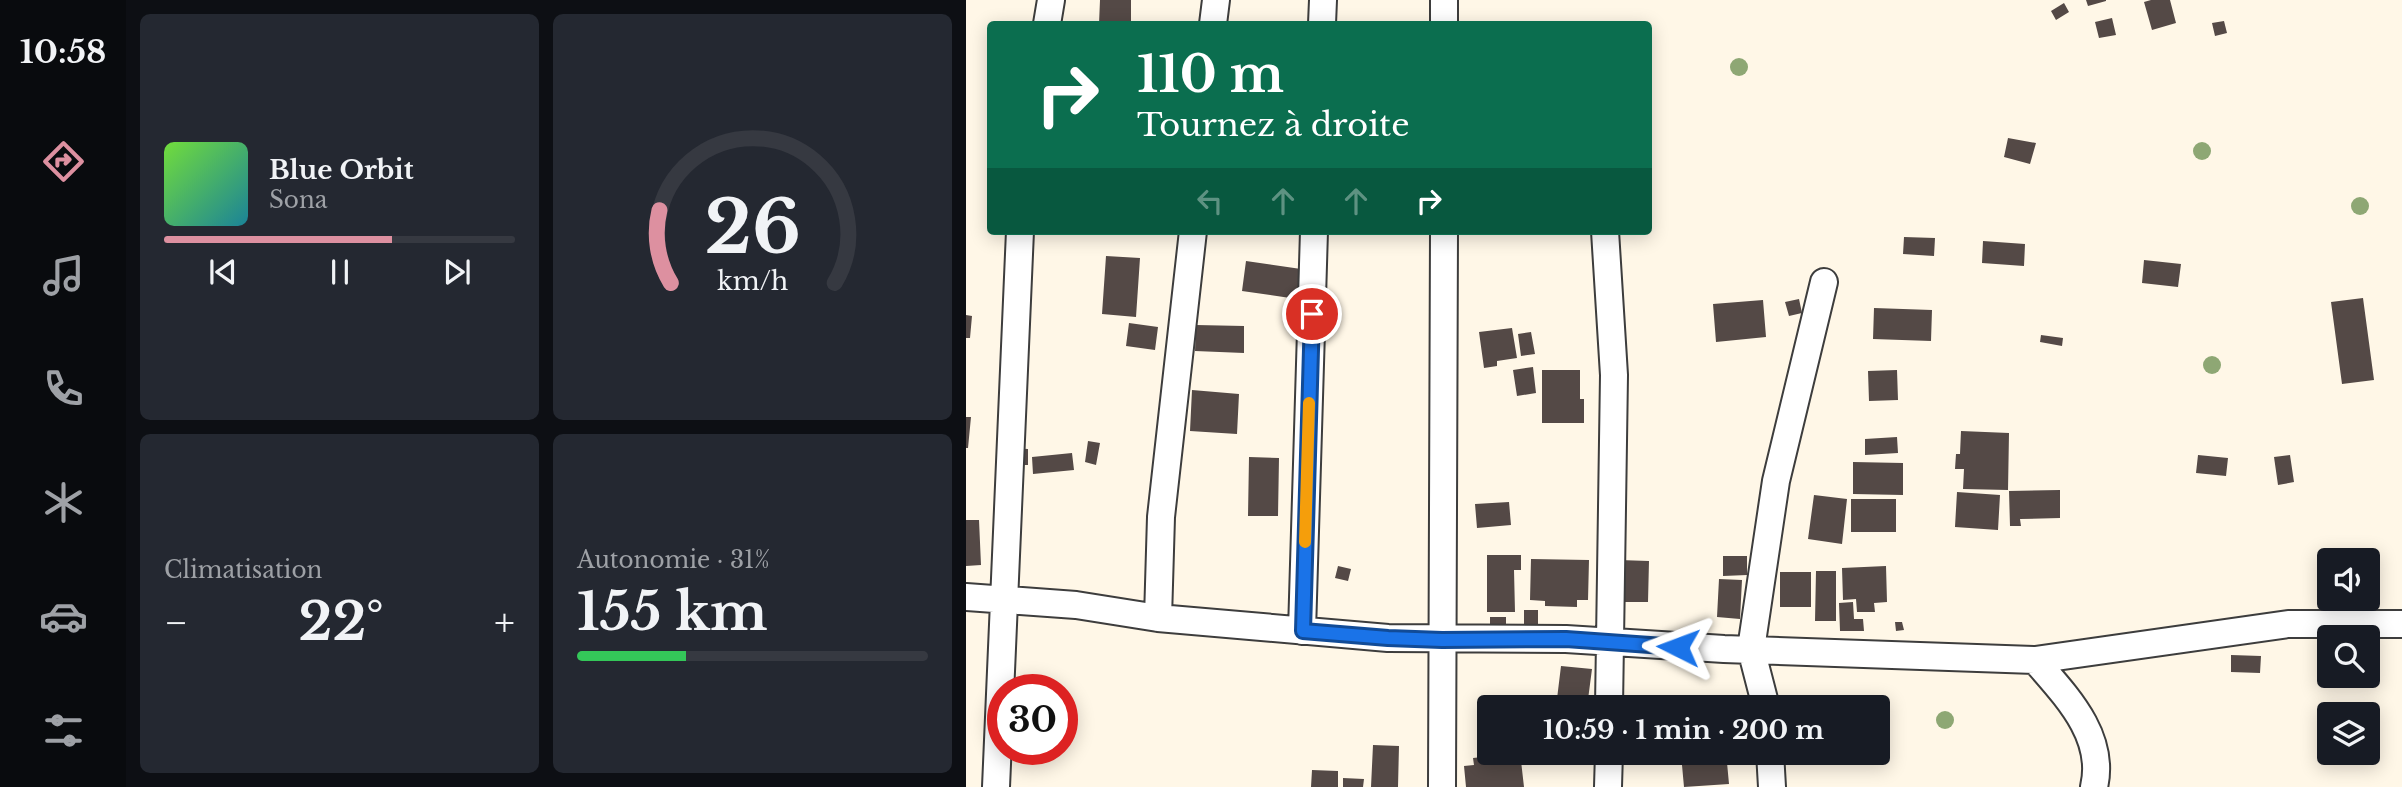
<!DOCTYPE html>
<html lang="fr">
<head>
<meta charset="utf-8">
<style>
	:root { --surface:#171b24; --page:#242831; --text:#f1f3f6; --muted:#9ea1a6; --line:#363941; --accent:#dd90a0 }
	body { margin:0; font-family:"Libre Baskerville",serif; background:var(--page); color:var(--text); height:100vh; display:flex; flex-direction:column; font-size:26px; white-space:nowrap }
	* { box-sizing:border-box; margin:0 }
	p { font-size:23px; color:var(--muted) }
	.icon { flex:none; width:38px; height:38px; fill:none; stroke:currentColor; stroke-width:2; stroke-linecap:round; stroke-linejoin:round }
	.map { position:relative; flex:1; overflow:hidden }
	.sheet { display:flex; flex-direction:column; gap:14px; padding:14px; background:#0d0f14; width:840px }
	.sheet>* { flex:none }
	.guide { position:absolute; left:21px; top:21px; width:665px; height:214px; border-radius:7px; box-shadow:0 4px 18px #0003; background:#0b6e4f; color:#fff; overflow:hidden }
	.controls { position:absolute; left:1351px; top:548px; display:grid; gap:14px }
	.controls a { display:grid; place-items:center; width:63px; height:63px; border-radius:7px; background:var(--surface); box-shadow:0 4px 18px #0003; font-size:35px }
	.speed { position:absolute; left:21px; top:674px; display:flex; gap:14px; font-size:35px; font-weight:700; text-align:center }
	.speed>* { display:grid; place-content:center; width:91px; height:91px; border-radius:50%; background:var(--surface); box-shadow:0 4px 18px #0003; line-height:1 }
	.speed .limit { border:10px solid #d22; background:#fff; color:#111 }
	.pin { position:absolute; display:grid; place-items:center; width:60px; height:60px; color:#fff; margin:-30px; border:4px solid #fff; border-radius:50%; box-shadow:0 2px 7px #0007 }
	.me { position:absolute; width:77px; margin:-38px; rotate:273deg; stroke-linejoin:round; filter:drop-shadow(0 0 5px #0008) }
	.turn { display:flex; align-items:center; gap:24px; height:147px; padding:0 35px; font-size:32px }
	.turn .icon { width:91px; height:91px; stroke-width:2.5 }
	.turn b { display:block; font-size:49px; line-height:60px }
	.lanes { display:flex; align-items:center; height:66px; padding:0 35px; background:#0003; justify-content:center; gap:35px; direction:ltr }
	.lanes .off { opacity:.35 }
	.big { font-size:52px; font-weight:700; line-height:1.1 }
	.sheet .tile { flex:1; display:flex; flex-direction:column; justify-content:center; gap:10px; min-width:0; padding:0 24px; border-radius:10px; background:var(--page) }
	.sheet .dial { align-items:center; gap:0 }
	.dial svg { height:182px; overflow:visible; fill:none; stroke:var(--line); stroke-width:7; stroke-linecap:round; text-anchor:middle }
	.dial text { fill:var(--text); stroke:none }
	.song { display:flex; align-items:center; gap:21px }
	.cover { width:84px; height:84px; border-radius:10px; background:linear-gradient(135deg,hsl(100 70% 55%),hsl(190 70% 35%)) }
	.played { height:7px; border-radius:4px; background:linear-gradient(90deg,var(--accent) 65%,var(--line) 65%) }
	.keys { display:flex; justify-content:space-around; direction:ltr }
	.heat { display:flex; justify-content:space-between; align-items:center; font-size:38px; direction:ltr }
	.charge { height:10px; border-radius:5px; background:linear-gradient(90deg,#34c759 31%,var(--line) 0) }
	.sheet .tiles { flex:1; display:grid; gap:14px; grid-template-columns:repeat(2,1fr) }
	.trip { position:absolute; left:511px; top:695px; width:413px; height:70px; border-radius:7px; background:var(--surface); box-shadow:0 4px 18px #0003; font-weight:700; line-height:70px; text-align:center }
	main { display:flex; flex:1; min-height:0 }
	.tab-bar { display:flex; flex-direction:column; width:126px; justify-content:space-around; align-items:center; background:#090b0e; color:var(--muted) }
	.tab-bar .icon { width:49px; height:49px }
	.tab-bar .active { color:var(--accent) }
	.tab-bar b { font-size:32px; color:var(--text) }
	.map>svg:first-child { display:block }
	.building { fill:#544946 }
	.lines { fill:none; stroke-linecap:round; stroke-linejoin:round }
	.street-casing { stroke:#3d3d3d; stroke-width:30 }
	.street { stroke:#fff; stroke-width:26 }
	.tree { fill:#8ea774 }
	.route-casing { stroke:#114b97; stroke-width:18 }
	.route { stroke:#1a73e8; stroke-width:12 }
	.slow { stroke:#f59e0b; stroke-width:12 }
</style>
</head>
<body>
<main>
<nav class="tab-bar">
<b>10:58</b>
<svg class="icon active" aria-label="directions" viewBox="0 0 24 24"><path d="M12 3l9 9-9 9-9-9zM9 14v-3h6M13 9l2 2-2 2"/></svg>
<svg class="icon" aria-label="music" viewBox="0 0 24 24"><path d="M9 18V5l10-2v13"/><circle cx="6" cy="18" r="3"/><circle cx="16" cy="16" r="3"/></svg>
<svg class="icon" aria-label="phone" viewBox="0 0 24 24"><path d="M5 4h4l2 5-3 2q2 4 5 5l2-3 5 2v4C11 20 4 13 5 4z"/></svg>
<svg class="icon" aria-label="climate" viewBox="0 0 24 24"><path d="M12 3v18M4 7l16 10M4 17L20 7"/></svg>
<svg class="icon" aria-label="car" viewBox="0 0 24 24"><path d="M5 17H2v-5l4-1 3-4h7l3 4 3 1v5h-3M9 17h6M6 11h13"/><circle cx="7" cy="17" r="2"/><circle cx="17" cy="17" r="2"/></svg>
<svg class="icon" aria-label="filters" viewBox="0 0 24 24"><path d="M4 7h16M4 17h16"/><circle cx="9" cy="7" r="2"/><circle cx="15" cy="17" r="2"/></svg>
</nav>
<section class="sheet">
<div class="tiles">
<div class="tile">
<div class="song"><i class="cover"></i><div><b>Blue Orbit</b><p>Sona</p></div></div>
<div class="played"></div>
<div class="keys"><svg class="icon" aria-label="previous" viewBox="0 0 24 24"><path d="M18 5L8 12l10 7zM5 5v14"/></svg><svg class="icon" aria-label="pause" viewBox="0 0 24 24"><path d="M8 5v14M16 5v14"/></svg><svg class="icon" aria-label="next" viewBox="0 0 24 24"><path d="M6 5l10 7-10 7zM19 5v14"/></svg></div>
</div>
<div class="tile dial"><svg viewBox="0 0 100 80">
<path d="M14 69A42 42 0 1 1 86 69"/>
<path d="M14 69A42 42 0 0 1 9 37" stroke="#dd90a0"/>
<text x="50" y="56" font-size="32" font-weight="700">26</text>
<text x="50" y="72" font-size="11">km/h</text>
</svg></div>
<div class="tile"><p>Climatisation</p>
<div class="heat"><a>−</a><b class="big">22°</b><a>+</a></div>
</div>
<div class="tile"><p>Autonomie · 31%</p><b class="big">155 km</b><div class="charge"></div></div>
</div>
</section>
<div class="map">
<svg width="1436" height="787" viewBox="0 0 1436 787">
	<rect width="100%" height="100%" fill="#fff7e7"/>
	<path class="building" d="M134,0h31v24h-32z
		M1120,0h20v1l-18,5z
		M1185,0h19l6,23 -24,7 -8,-28z
		M1098,3l5,9 -13,8 -5,-9z
		M1146,18l4,17 -17,3 -4,-16z
		M1258,21l3,12 -12,3 -3,-13z
		M1042,138l28,5 -6,21 -26,-7z
		M938,237l31,1 -1,18 -31,-2z
		M1017,241l42,3 -1,22 -42,-3z
		M140,256l34,2 -4,59 -34,-3z
		M1178,260l37,4 -3,23 -36,-4z
		M280,261l55,8 -4,30 -55,-8z
		M1397,298l11,82 -32,4 -11,-82z
		M833,299l3,14 -13,3 -4,-14z
		M797,300l3,37 -50,5 -3,-38z
		M908,308l58,2 -1,31 -58,-2z
		M0,315l6,1 -2,22h-4z
		M163,323l29,4 -3,23 -29,-4z
		M230,325l48,1v27l-49,-2z
		M546,328l5,30 -20,3v5l-13,2 -5,-36z
		M565,332l4,22 -14,2 -3,-22z
		M1075,335l22,3 -1,8 -22,-4z
		M567,367l3,26 -19,3 -4,-26z
		M576,370h38v29h4v24h-42z
		M931,370l1,30 -29,1 -1,-30z
		M226,390l47,4 -2,40 -47,-3z
		M0,417h5l-3,31h-2z
		M995,431l48,2 -1,57 -45,-1 1,-20h-9l1,-15h4z
		M931,437l1,16 -33,2v-16z
		M122,441l12,2 -4,22 -11,-3z
		M47,448l15,1v16h-16z
		M106,453l2,17 -41,4 -1,-17z
		M1232,455l30,3 -2,18 -30,-3z
		M1324,455l4,27 -16,3 -4,-28z
		M283,457l30,1 -1,58h-30z
		M887,462l50,1v32l-50,-1z
		M1094,490v28l-40,1 1,7h-11l-1,-35z
		M991,492l43,3 -2,35 -43,-3z
		M848,495l33,4 -5,45 -34,-5z
		M885,499h45v33h-45z
		M543,502l2,23 -34,3 -2,-24z
		M0,520h13l2,45 -15,1z
		M521,555h34v15h-7l1,42h-28z
		M757,556h24v19l-24,1z
		M565,559l58,1 -1,40h-11v7l-32,-1v-5l-15,-1z
		M653,560l30,1 -1,41h-30z
		M372,566l13,3 -3,12 -13,-3z
		M920,566l1,36 -13,1 1,9h-18l-1,-13 -13,1 -1,-32z
		M850,571h20v50h-21z
		M814,572h31v35h-31z
		M753,579l23,1 -2,39 -23,-2z
		M887,602l1,17h9l1,12h-24l-1,-28z
		M558,610h14v16h-14z
		M524,617h16v13h-16z
		M929,622h7l2,8 -8,1z
		M1265,655l30,1 -1,17 -29,-1z
		M595,666l31,3 -5,38h-31z
		M721,702l1,5h-19v-1z
		M407,745l26,1 -1,41h-27z
		M535,752h19l4,35h-58l-2,-21 10,-1 -1,-7 28,-3z
		M733,752h27l3,32 -45,3 -3,-33z
		M346,770l26,1v16h-27z
		M377,778l21,1 -1,8h-20z"/>
	<g class="lines">
		<g class="street-casing">
			<path id="street" d="M478,0v24
				M81,24l4,-24
				M247,24l3,-24
				M356,24l1,-24
				M639,231l9,144 -5,332
				M0,597l110,8 82,13 230,20 178,1 158,10 311,11 253,-36h114
				M192,618l3,-101 32,-286
				M336,631l12,-400
				M1069,660c31,36 71,76 59,127
				M800,707l-15,-58 25,-168 48,-199
				M804,752l2,35
				M30,787l24,-556
				M476,787l2,-556
				M642,787l1,-35"/>
		</g>
		<use href="#street" class="street"/>
	</g>
	<g class="tree">
		<circle cx="773" cy="67" r="9"/>
		<circle cx="1236" cy="151" r="9"/>
		<circle cx="1394" cy="206" r="9"/>
		<circle cx="1246" cy="365" r="9"/>
		<circle cx="979" cy="720" r="9"/>
	</g>
	<g class="lines">
		<g class="route-casing">
			<path id="route" d="M346,314l-9,317 85,7 54,2 124,-1 112,8"/>
		</g>
		<use href="#route" class="route"/>
		<path class="slow" d="M339,542l4,-139"/>
	</g>
</svg>
<div class="controls">
<a><svg class="icon" aria-label="sound" viewBox="0 0 24 24"><path d="M4 9h4l5-4v14l-5-4H4zM17 9q2 3 0 6"/></svg></a>
<a><svg class="icon" aria-label="search" viewBox="0 0 24 24"><circle cx="10" cy="10" r="6"/><path d="M15 15l6 6"/></svg></a>
<a><svg class="icon" aria-label="layers" viewBox="0 0 24 24"><path d="M12 4l9 5-9 5-9-5zM3 14l9 5 9-5"/></svg></a>
</div>
<div class="speed"><div class="limit">30</div></div>
<div class="pin" style="left:346px;top:314px;background:#d93025"><svg class="icon" aria-label="arrive" viewBox="0 0 24 24"><path d="M6 21V4h12l-3 4 3 4H6"/></svg></div>
<svg class="me" style="left:712px;top:647px" viewBox="-20 -20 40 40"><path d="M0-17L14 15 0 8-14 15z" fill="#1a73e8" stroke="#fff" stroke-width="4"/></svg>
<div class="trip">10:59 · 1 min · 200 m</div>
<div class="guide">
<div class="turn"><svg class="icon" aria-label="right" viewBox="0 0 24 24"><path d="M7 20v-9h11M14 6l5 5-5 5"/></svg><div><b>110 m</b>Tournez à droite</div></div>
<div class="lanes"><svg class="icon off" aria-label="left" viewBox="0 0 24 24"><path d="M17 20v-9H6M10 6l-5 5 5 5"/></svg><svg class="icon off" aria-label="ahead" viewBox="0 0 24 24"><path d="M12 20V5M6 11l6-6 6 6"/></svg><svg class="icon off" aria-label="ahead" viewBox="0 0 24 24"><path d="M12 20V5M6 11l6-6 6 6"/></svg><svg class="icon" aria-label="right" viewBox="0 0 24 24"><path d="M7 20v-9h11M14 6l5 5-5 5"/></svg></div>
</div>
</div>
</main>
</body>
</html>
